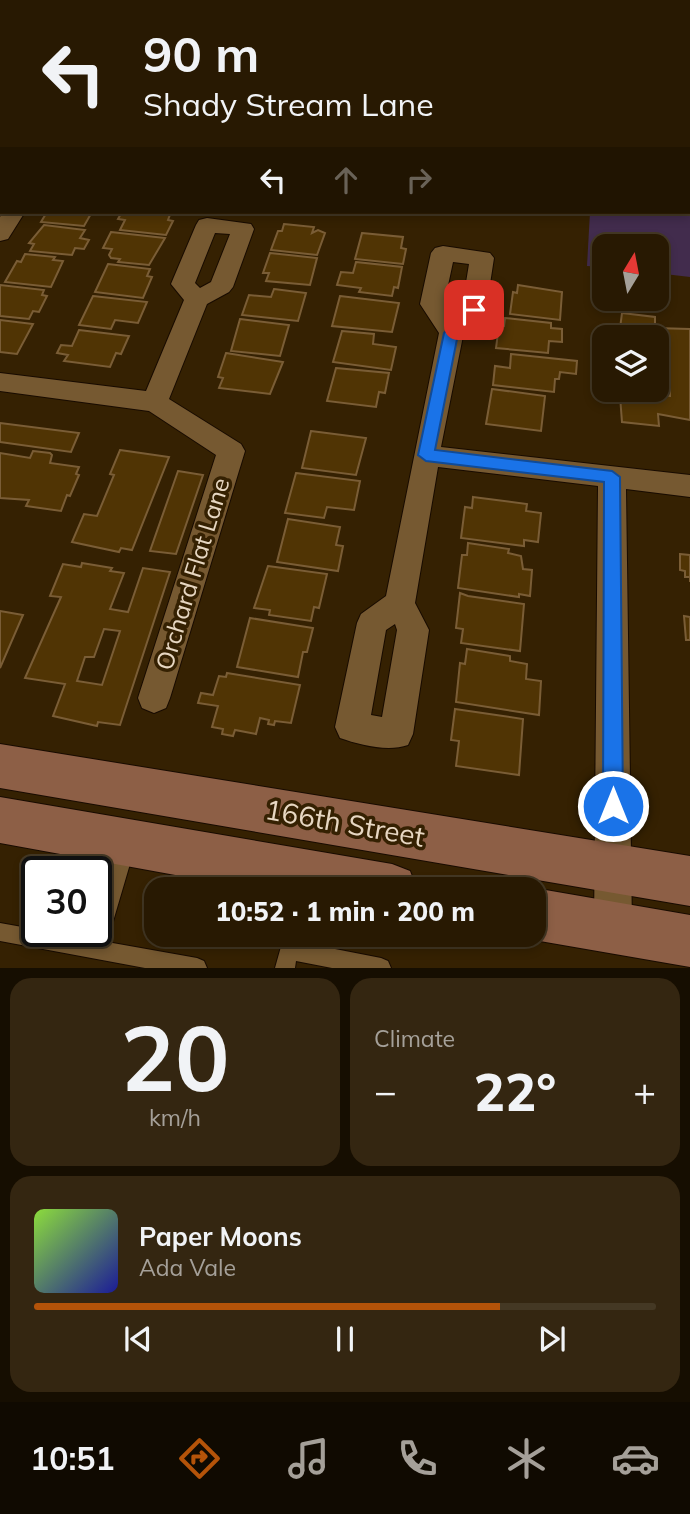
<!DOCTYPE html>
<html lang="en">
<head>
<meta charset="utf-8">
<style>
	:root { --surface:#281902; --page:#342611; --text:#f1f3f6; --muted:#a5a099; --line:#443824; --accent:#b45309 }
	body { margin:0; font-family:Mulish,sans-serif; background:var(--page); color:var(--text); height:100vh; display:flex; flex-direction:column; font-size:26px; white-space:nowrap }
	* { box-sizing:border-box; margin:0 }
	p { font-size:23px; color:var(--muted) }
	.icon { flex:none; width:38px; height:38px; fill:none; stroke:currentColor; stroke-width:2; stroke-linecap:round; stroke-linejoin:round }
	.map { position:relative; height:968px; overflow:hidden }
	.details { display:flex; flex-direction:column; gap:10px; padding:10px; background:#160e01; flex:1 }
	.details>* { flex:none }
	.top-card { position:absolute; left:0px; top:0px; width:691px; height:214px; box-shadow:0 4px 10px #0003,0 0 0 2px var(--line); background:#281902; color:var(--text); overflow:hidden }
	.needle { width:46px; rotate:10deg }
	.controls { position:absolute; left:592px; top:234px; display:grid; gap:14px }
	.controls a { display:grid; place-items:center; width:77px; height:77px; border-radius:14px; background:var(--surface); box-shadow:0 4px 10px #0003,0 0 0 2px var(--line); font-size:35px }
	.speed { position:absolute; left:21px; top:856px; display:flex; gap:14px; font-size:35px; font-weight:700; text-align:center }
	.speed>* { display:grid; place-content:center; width:91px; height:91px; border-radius:50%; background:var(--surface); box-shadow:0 4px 10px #0003,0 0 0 2px var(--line); line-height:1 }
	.speed .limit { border:4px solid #111; border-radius:10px; background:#fff; color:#111 }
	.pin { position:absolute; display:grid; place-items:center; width:60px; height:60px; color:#fff; margin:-30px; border-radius:14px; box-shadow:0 4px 10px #0006 }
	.me { position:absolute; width:77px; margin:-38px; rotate:0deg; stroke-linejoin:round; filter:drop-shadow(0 0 5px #0008) }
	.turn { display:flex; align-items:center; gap:24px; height:147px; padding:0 28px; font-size:32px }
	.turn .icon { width:91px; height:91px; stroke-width:2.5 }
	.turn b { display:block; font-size:49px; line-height:60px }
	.lanes { display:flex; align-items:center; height:66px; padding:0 28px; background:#0003; justify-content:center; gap:35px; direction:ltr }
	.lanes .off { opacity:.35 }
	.big { font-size:52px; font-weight:800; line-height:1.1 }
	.details .tile { flex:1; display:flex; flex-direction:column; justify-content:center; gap:10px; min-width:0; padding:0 24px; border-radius:21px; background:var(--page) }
	.details .dial { align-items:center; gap:0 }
	.dial b { font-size:91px; line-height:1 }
	.song { display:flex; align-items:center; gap:21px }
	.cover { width:84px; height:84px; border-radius:10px; background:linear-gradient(135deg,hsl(90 70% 55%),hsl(240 70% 35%)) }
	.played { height:7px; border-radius:4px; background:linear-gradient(90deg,var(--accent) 75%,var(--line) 75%) }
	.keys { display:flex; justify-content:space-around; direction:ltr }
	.heat { display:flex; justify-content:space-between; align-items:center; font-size:38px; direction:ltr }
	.details .tiles { flex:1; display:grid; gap:10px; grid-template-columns:1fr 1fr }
	.tile:last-child { grid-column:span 2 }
	.trip { position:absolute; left:144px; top:877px; width:402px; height:70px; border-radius:21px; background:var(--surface); box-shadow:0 4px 10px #0003,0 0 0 2px var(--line); font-weight:800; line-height:70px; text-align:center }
	.tab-bar { display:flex; height:112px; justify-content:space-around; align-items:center; background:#100a01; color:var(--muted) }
	.tab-bar .icon { width:49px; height:49px }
	.tab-bar .current { color:var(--accent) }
	.tab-bar b { font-size:32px; color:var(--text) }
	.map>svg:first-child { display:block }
	.green { fill:#422c4d }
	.building { fill:#503404; stroke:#7a5d36; stroke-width:2; fill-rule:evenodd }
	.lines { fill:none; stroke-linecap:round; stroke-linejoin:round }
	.lane-casing { stroke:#180b00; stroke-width:2 }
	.street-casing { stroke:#180b00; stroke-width:2 }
	.secondary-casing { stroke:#180b00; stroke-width:2 }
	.lane { fill:#765931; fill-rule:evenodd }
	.street { fill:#765931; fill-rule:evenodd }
	.secondary { fill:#8d5f46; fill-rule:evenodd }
	.route { fill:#1a73e8; stroke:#114b97; stroke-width:2 }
	.labels { text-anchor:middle; stroke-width:7; stroke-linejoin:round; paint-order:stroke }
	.street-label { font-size:24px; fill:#e7d7c2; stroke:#352102 }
	.near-street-label { font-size:28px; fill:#e7d7c2; stroke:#352102 }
</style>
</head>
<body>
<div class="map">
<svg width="690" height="968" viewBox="0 0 690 968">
	<rect width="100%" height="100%" fill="#352102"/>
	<path class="green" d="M690,129v148l-34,-4v-26h-52v20l-17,-1 3,-54h100z"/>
	<path class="building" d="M47,212h45l-8,14 -43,-4z
		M122,212h49l-3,8 5,1 -7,14 -46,-5 5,-10 -7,-1z
		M284,224l30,3 -2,6 6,-3 7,3 -8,22 -46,-5 7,-19h4z
		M44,225l41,5 -5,8 9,2 -5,9 -9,-1 -3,7 -42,-4 4,-7 -5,-1z
		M111,232l54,6 -16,27 -31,-3 2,-3 -9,-1 -2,-3 3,-6 -9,-1z
		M362,233l41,4 -2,11 5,1 -3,15 -48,-5z
		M270,253l47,5 -7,27 -44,-4 3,-8h-6z
		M25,254l30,3 -2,3 10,1 -12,26 -46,-5 12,-21 4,1z
		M356,262l46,5 -4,21 -4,-1 -2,9 -33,-4 2,-4 -24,-3 4,-13 12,1z
		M108,264l42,5 -3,7 5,1 -9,21 -48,-6z
		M0,285l44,5 -2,5 5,1 -8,16 -6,-1 -4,8 -29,-3z
		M518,285l44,7 -2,28 -50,-6 3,-22 4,1z
		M274,289l32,4 -8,28 -56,-6 7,-20 22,2z
		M93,296l54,6 -9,21 -23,-3 -4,9 -32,-4z
		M340,296l59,7 -7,29 -60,-6z
		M622,313l33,4v11l35,1v91l-32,-6 1,12 -37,-4 -2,-26 -12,-2v-4h48v-5l2,7h-3l1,3 14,1 -2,-55 -12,-1v-2h-49v-3l12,1z
		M505,318l46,5v5l11,1v13l-13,-1 -1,12 -52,-5 3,-23 5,1z
		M240,319l49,6 -9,31 -49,-5z
		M0,320l33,4 -16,30 -17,-2z
		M79,330l50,6 -8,18 -5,-1 -6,14 -46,-6 4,-6 -11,-2 4,-8 11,1z
		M342,331l32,3 -1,10 23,3 -5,23 -58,-8z
		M226,353l57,9 -13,32 -51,-6 4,-10 -5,-1z
		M511,354l66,7 -1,13 -16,-2 -1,7h-4l-1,13 -61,-7 2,-19 15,2z
		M336,368l53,5 -4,20 -6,-1 -3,15 -49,-6z
		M492,389l53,7 -4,35 -55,-7z
		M0,423l79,10 -8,19 -71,-10z
		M311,431l55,7 -10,37 -54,-7z
		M120,450l49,7 -37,93 -11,-2 -2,4 -47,-10 12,-28 13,2 17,-41 -4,-1z
		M33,451l17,2 2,2 -2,8 29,4 -3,7 3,1 -9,21 -3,-1 -6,16 -35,-5 3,-6 -29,-2v-45l30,5z
		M178,471l25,4 -27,79 -26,-3z
		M296,473l64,8 -6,29 -27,-3 -3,11 -39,-5z
		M473,497l54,7 -1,7 15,2 -3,29 -14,-2v6l-63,-8 4,-31 7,1z
		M288,519l52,8 -4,18 7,1 -5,25 -61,-9z
		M468,543l41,6 -1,4 13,3 2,13 9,1 -2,26 -11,-2v3l-61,-9 4,-33h5z
		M680,554l10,1v27v-5h-5v-6l-5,-1z
		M82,563l30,5 -2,3 14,2 -14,36 18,3 15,-44 27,4 -50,153 -22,-3 -1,4 -44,-10 12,-32 -40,-6 36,-81 -11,-1 13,-32 18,3zM104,629l16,2 -18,54 -25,-4 8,-24h9z
		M268,566l59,8 -8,34 -5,-1 -3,14 -42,-6 1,-5 -16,-2z
		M460,593l8,3 56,8 -4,47 -59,-8 2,-14 -7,-1z
		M0,611l23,4 -23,53z
		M684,616l6,1v23h-4z
		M250,618l63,10 -6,24h-4l-5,25 -61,-10z
		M467,649l43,7v5l17,3 -1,15 15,2 -2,34 -83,-13 4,-39 5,1z
		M227,673l73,12 -9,38 -16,-2 -1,4 -6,-1 1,-4 -9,-2 -4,16 -21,-4 -2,6 -11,-2 1,-5 -11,-2 6,-21 -20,-3 3,-10 12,2 6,-19 7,1z
		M455,709l68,10 -4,56 -63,-9 3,-25 -8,-1z"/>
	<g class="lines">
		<g class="lane-casing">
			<path id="lane" d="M126,838l6,3 3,6 -28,95 90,16 7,3 3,7h-62l-145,-27v-18l89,16 2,-8h5v-17l21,-67 3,-6z
				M289,940l92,18 7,3 3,7h-59l-36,-7 -1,7h-20l7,-25z"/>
		</g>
		<g class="street-casing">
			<path id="street" d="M111,0h18l-19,2z
				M301,0h18v2h-18z
				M489,0h18l1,2h-18z
				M3,212h22l-17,27 -8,2v-24z
				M207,218l44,6 3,5 -21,58 -4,5 -22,12 -38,95 72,45 4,7 -75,247 -4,10 -12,5 -12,-5 -4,-10 78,-243 -67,-44 -149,-20v-18l146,18 38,-91 -13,-16 25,-59 3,-5zM215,233l15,1 -19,48 -11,6 -5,-5z
				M443,246l47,7 4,5 -8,52 -23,26 -22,111 249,28v22l-64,-8 6,439 -6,13 -13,6 -13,-6 -6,-13 4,-442 -160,-19 -23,136 14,27 -16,104 -5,11c-20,7 -48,0 -68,-7l-5,-11 22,-104 4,-9 25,-18 53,-263 -19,-29 11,-51 4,-5zM453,262l16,2 -7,43 -9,10 -9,-13zM395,624l2,6 -15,87 -11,-2 15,-85z"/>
		</g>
		<g class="secondary-casing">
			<path id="secondary" d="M0,744l690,112v50l-690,-118z
				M0,797l392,67 18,7 7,18h-165l-252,-46z
				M534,888l156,27v52l-156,-27 -12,-6h12z"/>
		</g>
		<use href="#lane" class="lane"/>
		<use href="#street" class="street"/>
		<use href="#secondary" class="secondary"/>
	</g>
	<path class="route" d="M474,306l7,4 -23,24 -23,116 177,21 8,6 3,329 -3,7 -7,3 -7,-3 -3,-7 1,-324 -178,-21 -8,-6 26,-122 25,-26z"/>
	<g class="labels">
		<g class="street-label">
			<text transform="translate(193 574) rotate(-73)" y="8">Orchard Flat Lane</text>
		</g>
		<g class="near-street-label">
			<text transform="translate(345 823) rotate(10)" y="10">166th Street</text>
		</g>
	</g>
</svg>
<div class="controls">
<a><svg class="needle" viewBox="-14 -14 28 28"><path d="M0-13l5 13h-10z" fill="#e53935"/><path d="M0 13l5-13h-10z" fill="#a5a099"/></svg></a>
<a><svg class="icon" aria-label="layers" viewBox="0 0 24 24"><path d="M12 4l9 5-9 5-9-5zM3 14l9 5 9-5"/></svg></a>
</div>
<div class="speed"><div class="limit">30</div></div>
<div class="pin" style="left:474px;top:310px;background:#d93025"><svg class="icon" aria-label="arrive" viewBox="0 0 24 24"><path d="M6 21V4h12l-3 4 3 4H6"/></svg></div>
<svg class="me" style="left:613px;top:806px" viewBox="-20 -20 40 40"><circle r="17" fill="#1a73e8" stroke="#fff" stroke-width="3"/><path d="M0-11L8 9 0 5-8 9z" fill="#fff"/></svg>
<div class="trip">10:52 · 1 min · 200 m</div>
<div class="top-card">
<div class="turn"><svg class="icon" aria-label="left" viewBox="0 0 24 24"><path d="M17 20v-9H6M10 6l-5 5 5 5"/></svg><div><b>90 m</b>Shady Stream Lane</div></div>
<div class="lanes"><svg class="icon" aria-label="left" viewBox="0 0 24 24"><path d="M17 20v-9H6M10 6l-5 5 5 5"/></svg><svg class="icon off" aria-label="ahead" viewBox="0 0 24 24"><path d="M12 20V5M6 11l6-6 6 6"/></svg><svg class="icon off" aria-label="right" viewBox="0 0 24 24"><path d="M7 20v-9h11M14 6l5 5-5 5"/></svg></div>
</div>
</div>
<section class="details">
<div class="tiles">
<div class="tile dial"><b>20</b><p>km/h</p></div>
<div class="tile"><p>Climate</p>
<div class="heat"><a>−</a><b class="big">22°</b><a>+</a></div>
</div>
<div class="tile">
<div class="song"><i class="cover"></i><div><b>Paper Moons</b><p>Ada Vale</p></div></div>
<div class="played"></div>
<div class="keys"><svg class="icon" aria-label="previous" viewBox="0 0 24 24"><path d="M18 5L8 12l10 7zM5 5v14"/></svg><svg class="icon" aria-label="pause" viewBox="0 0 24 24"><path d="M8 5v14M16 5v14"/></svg><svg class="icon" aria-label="next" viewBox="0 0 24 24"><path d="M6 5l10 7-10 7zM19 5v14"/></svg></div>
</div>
</div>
</section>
<nav class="tab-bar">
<b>10:51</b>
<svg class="icon current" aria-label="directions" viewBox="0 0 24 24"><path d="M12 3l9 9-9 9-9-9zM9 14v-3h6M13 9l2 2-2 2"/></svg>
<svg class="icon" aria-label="music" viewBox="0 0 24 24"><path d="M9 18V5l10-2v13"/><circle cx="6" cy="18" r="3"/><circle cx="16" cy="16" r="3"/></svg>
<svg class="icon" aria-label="phone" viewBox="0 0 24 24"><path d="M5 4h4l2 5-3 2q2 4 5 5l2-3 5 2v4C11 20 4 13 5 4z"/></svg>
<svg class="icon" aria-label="climate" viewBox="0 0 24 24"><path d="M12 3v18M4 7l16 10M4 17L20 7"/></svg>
<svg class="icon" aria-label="car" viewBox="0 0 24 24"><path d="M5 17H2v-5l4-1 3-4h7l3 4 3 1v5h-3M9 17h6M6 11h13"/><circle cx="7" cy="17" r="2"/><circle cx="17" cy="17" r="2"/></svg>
</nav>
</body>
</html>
